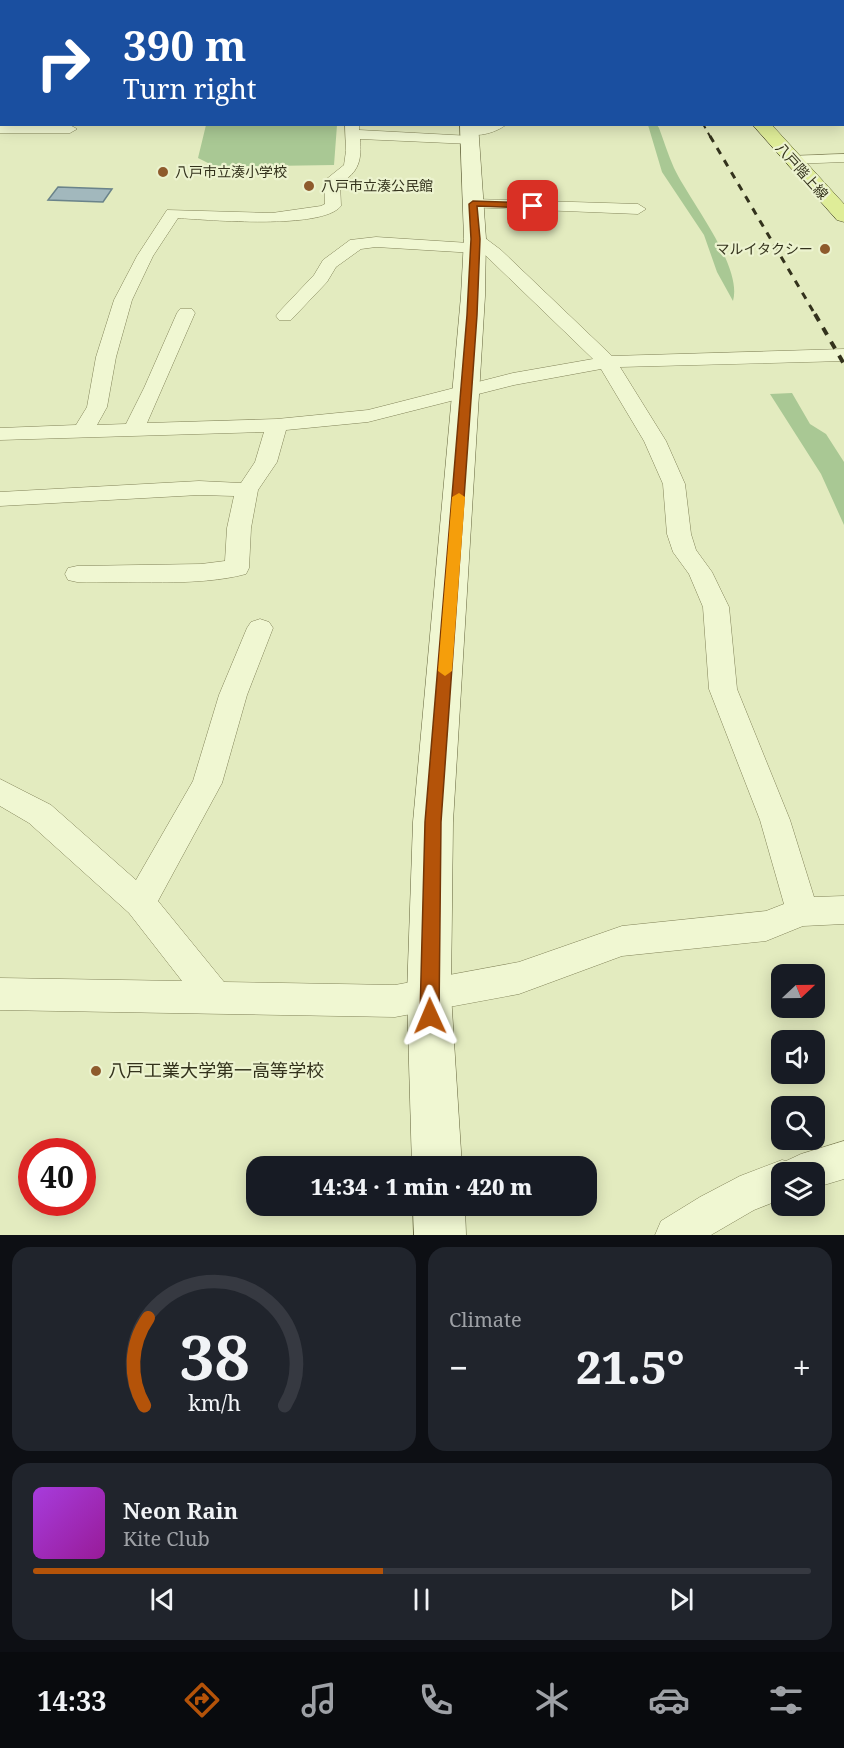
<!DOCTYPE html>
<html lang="en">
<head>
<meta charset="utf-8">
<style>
	:root { --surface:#171b24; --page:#20242c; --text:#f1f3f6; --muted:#9ea1a6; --line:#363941; --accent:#b45309 }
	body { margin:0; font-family:"Noto Serif","Noto Sans JP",serif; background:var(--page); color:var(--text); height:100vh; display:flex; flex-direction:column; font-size:22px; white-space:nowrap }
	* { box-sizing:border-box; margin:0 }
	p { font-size:20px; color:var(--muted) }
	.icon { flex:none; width:33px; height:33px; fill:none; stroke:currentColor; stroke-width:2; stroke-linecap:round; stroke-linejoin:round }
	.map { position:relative; height:1235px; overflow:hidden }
	.details { display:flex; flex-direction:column; gap:12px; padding:12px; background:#0d0f14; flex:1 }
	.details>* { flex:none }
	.hud { position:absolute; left:0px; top:0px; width:844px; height:126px; box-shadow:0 3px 15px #0003; background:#1a4fa0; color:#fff; overflow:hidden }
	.needle { width:39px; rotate:68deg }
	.fabs { position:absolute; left:771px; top:964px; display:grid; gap:12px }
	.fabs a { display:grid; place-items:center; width:54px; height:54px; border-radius:12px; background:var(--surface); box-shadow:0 3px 15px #0003; font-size:30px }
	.speed { position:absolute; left:18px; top:1138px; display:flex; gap:12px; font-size:30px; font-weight:700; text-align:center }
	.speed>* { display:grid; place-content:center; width:78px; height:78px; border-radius:50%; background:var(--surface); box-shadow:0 3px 15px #0003; line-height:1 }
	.speed .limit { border:9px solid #d22; background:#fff; color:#111 }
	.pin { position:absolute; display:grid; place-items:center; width:51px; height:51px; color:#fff; margin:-26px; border-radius:12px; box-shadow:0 3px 9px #0006 }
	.me { position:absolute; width:66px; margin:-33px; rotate:359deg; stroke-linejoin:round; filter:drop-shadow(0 0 4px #0008) }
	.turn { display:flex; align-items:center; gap:21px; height:126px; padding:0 24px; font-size:27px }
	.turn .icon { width:78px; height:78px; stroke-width:2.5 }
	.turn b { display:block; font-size:42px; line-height:51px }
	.big { font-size:45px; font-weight:800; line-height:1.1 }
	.details .widget { flex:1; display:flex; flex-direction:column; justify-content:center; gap:9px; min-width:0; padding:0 21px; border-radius:18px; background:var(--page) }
	.details .dial { align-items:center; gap:0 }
	.dial svg { height:156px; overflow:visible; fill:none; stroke:var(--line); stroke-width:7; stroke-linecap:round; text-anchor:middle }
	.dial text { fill:var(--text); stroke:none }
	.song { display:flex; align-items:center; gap:18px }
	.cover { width:72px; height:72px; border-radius:9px; background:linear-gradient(135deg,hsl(280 70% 55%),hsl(300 70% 35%)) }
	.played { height:6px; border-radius:3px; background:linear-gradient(90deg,var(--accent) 45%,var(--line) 45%) }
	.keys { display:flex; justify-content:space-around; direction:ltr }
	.heat { display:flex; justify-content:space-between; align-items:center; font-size:33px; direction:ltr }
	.details .tiles { flex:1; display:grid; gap:12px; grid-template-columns:1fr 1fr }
	.widget:last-child { grid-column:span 2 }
	.trip { position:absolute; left:246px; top:1156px; width:351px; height:60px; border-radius:18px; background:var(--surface); box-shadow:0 3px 15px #0003; font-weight:800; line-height:60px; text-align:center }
	.dock { display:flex; height:96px; justify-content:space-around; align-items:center; background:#090b0e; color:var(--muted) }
	.dock .icon { width:42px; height:42px }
	.dock .current { color:var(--accent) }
	.dock b { font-size:27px; color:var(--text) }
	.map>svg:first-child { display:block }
	.green { fill:#a9c894 }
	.water { fill:#a2b8bd; stroke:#6a838a; stroke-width:1.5 }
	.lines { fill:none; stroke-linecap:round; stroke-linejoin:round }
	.street-casing { stroke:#828359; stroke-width:1 }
	.secondary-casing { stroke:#64643c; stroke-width:1 }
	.primary-casing { stroke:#504f2d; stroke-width:1 }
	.street { fill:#f0f7d2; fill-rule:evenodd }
	.secondary { fill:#f0f7d2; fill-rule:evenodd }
	.primary { fill:#dfed98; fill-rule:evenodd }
	.rail-far2 { stroke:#33321c; stroke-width:2; stroke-dasharray:5 5; stroke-linecap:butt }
	.rail-far1 { stroke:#33321c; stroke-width:3; stroke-dasharray:7 7; stroke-linecap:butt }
	.rail { stroke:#33321c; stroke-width:4; stroke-dasharray:8 8; stroke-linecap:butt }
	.route { fill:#b45309; stroke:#753606; stroke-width:1.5 }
	.slow { fill:#f59e0b }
	.poi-dot { fill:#8e5b2c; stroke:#ecf3cf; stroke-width:2 }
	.labels { text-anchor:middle; stroke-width:4.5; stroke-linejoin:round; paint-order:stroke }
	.far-street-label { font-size:14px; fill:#33321c; stroke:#ecf3cf }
	.far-poi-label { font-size:14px; fill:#33321c; stroke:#ecf3cf; text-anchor:start }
	.near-poi-label { font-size:18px; fill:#33321c; stroke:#ecf3cf; text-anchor:start }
</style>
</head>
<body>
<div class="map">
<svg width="844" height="1235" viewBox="0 0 844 1235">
	<rect width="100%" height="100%" fill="#e3ebbf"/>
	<path class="green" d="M206,125h131l-3,40 -118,2 -18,-9z
		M648,125h9l2,3c5,13 9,27 15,40 15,32 69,98 59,133l-16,-29 -13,-37 -42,-63z
		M792,393l18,31 16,10 18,28v63l-23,-51 -51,-80z"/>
	<path class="water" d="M58,187l54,2 -9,13 -55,-2z"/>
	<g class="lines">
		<g class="street-casing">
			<path id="street" d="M86,0h11l-12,2z
				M138,0h108l1,2h-108z
				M287,0h99v1l-99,1z
				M596,0h10l1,2h-11z
				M626,0h10v2h-10z
				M689,0h10l-11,2z
				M777,0h10l1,2h-11z
				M843,13h1v6h-1z
				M843,44h1v8h-1z
				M0,49h2v8h-2z
				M843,62l1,1v8l-1,-1z
				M2,67v8l-2,1v-8z
				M843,109h1l-1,9z
				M345,124h14v6l112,6 7,4 -7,4 -111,-5c2,20 -1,34 -20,44l1,23c-19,24 -132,14 -163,12l-25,38 -21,44 -16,57 -9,50 -10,18 29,-1 18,-36 33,-75 3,-4h12l3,4 -48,110 130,-4 91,-9 145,-37 80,-14 -112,-108 -6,2 -99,-6 -15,2 -25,18 -9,15 -36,38h-12l-3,-4 3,-4 35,-37 9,-15 27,-20 26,-3 93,6 -2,-4 2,-4h12l20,15 111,106 232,-7v12l-224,6 46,74 19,43 6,50 5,16 16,22 17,35 8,82 53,131 24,77 30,-1v28l-41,2 -37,15 -144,15 -103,38 -124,23 -395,-7v-32l182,3 -53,-68 -100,-90 -29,-17v-27l51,26 85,75 57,-99 26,-86 28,-67 4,-6 9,-3 9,3 4,6 -26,67 -25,88 -64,118 66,81 171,3 124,-23 103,-36 144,-15 18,-7 -24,-84 -51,-131 -6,-82 -14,-33 -16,-22 -6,-18 -4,-50 -19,-43 -43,-72 -87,16 -146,37 -82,8 -9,32 -19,28 -7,38 -2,40 -3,6c-47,13 -119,7 -169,8l-9,-2 -3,-6 3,-6 9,-2 124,-2 24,-3 2,-33 7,-32 -35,-1 -199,11v-14l199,-11 42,2 14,-21 9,-30 -264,8v-12l76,-3 11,-18 9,-50 18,-57 23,-44 30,-46 105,3 49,-7 4,-2 -1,-23 20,-16 2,-14z
				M485,124h22c-11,9 -34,16 -45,6l7,-4z
				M0,125h70l7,4 -7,4h-70z
				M844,154v8l-53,2 -7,-4 7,-4z
				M473,199l165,5 8,5 -8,5 -171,-7 -2,-3 2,-3z
				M844,1141v38l-30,9v-15h-32v26l-28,11 -43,25h-56l6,-14 39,-24 40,-21 42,-16 4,1 15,-7z"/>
		</g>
		<g class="secondary-casing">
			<path id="secondary" d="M283,0h16l1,2h-16z
				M843,73h1v10h-1z
				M460,124h18l8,115 -1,57 -32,526 -2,172 11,173h-50l-5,-173 6,-172 48,-526 3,-57z
				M413,1206h52l1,29h-52z"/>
		</g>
		<g class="primary-casing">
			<path id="primary" d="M497,0h18l1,2h-18z
				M752,124h19l73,80v18l-7,-2z"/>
		</g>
		<use href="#street" class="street"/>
		<use href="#secondary" class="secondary"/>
		<use href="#primary" class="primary"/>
		<path class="rail-far2" d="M440,0l5,2
			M456,0l6,2
			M703,124l8,14"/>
		<path class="rail-far1" d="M710,136l106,180"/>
		<path class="rail" d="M815,314l29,50"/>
	</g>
	<path class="route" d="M473,201l60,2 4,3 -4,2 -56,-2 3,33 -3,76 -36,507 -2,194 -3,6 -6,3 -7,-3 -3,-6 5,-194 42,-507 4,-76 -2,-35z"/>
	<path class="slow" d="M459,493l6,4 -13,174 -7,5 -7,-5 14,-174z"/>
	<g class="poi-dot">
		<circle cx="163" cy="172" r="6"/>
		<circle cx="309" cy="186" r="6"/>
		<circle cx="825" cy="249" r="6"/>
		<circle cx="96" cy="1071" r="6"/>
	</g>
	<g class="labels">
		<g class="far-street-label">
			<text transform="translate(802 171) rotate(48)" y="5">八戸階上線</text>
		</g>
		<g class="far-poi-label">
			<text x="175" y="177">八戸市立湊小学校</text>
			<text x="321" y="191">八戸市立湊公民館</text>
			<text x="813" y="254" text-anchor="end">マルイタクシー</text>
		</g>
		<g class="near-poi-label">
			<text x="108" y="1077">八戸工業大学第一高等学校</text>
		</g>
	</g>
</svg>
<div class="fabs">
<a><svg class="needle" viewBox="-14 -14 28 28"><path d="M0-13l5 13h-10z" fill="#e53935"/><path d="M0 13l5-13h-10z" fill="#9ea1a6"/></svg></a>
<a><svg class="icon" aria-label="sound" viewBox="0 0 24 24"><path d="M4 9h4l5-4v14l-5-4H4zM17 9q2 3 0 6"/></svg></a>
<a><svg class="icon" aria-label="search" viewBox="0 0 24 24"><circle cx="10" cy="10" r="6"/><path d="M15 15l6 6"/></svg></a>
<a><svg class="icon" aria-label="layers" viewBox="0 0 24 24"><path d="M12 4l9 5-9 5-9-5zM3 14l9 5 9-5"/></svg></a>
</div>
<div class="speed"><div class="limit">40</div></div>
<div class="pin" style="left:533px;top:206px;background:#d93025"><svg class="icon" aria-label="arrive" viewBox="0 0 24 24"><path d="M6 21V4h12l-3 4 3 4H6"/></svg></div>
<svg class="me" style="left:430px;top:1016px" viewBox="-20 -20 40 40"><path d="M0-17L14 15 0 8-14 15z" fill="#b45309" stroke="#fff" stroke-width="4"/></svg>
<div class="trip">14:34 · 1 min · 420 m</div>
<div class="hud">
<div class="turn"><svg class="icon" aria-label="right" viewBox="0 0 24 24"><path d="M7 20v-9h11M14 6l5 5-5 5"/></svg><div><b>390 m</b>Turn right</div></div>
</div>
</div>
<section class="details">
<div class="tiles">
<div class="widget dial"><svg viewBox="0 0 100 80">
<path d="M14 69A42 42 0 1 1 86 69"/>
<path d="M14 69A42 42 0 0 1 16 24" stroke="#b45309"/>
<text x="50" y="56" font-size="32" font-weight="700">38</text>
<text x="50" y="72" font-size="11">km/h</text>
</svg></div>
<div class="widget"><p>Climate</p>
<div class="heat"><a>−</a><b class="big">21.5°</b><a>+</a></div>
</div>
<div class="widget">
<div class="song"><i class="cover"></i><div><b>Neon Rain</b><p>Kite Club</p></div></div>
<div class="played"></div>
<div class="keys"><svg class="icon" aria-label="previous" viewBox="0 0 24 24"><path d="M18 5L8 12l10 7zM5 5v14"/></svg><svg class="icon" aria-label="pause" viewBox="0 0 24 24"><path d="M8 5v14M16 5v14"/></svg><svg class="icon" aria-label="next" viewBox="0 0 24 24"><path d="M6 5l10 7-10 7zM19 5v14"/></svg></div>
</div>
</div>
</section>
<nav class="dock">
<b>14:33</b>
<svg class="icon current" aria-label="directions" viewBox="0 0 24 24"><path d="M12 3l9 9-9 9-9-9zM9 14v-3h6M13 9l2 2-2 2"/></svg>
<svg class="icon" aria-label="music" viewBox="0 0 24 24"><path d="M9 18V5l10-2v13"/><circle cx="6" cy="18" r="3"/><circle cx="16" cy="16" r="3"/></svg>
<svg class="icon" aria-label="phone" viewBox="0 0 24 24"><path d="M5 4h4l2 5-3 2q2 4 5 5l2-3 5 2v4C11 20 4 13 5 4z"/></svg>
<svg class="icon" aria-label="climate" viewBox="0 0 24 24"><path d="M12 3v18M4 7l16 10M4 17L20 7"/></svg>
<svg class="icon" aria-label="car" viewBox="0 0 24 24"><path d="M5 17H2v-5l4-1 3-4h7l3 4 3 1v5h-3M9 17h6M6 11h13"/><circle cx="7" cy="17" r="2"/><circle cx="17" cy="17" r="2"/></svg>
<svg class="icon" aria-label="filters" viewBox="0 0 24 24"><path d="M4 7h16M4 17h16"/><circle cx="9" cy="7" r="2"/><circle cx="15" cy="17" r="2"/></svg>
</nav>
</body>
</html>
